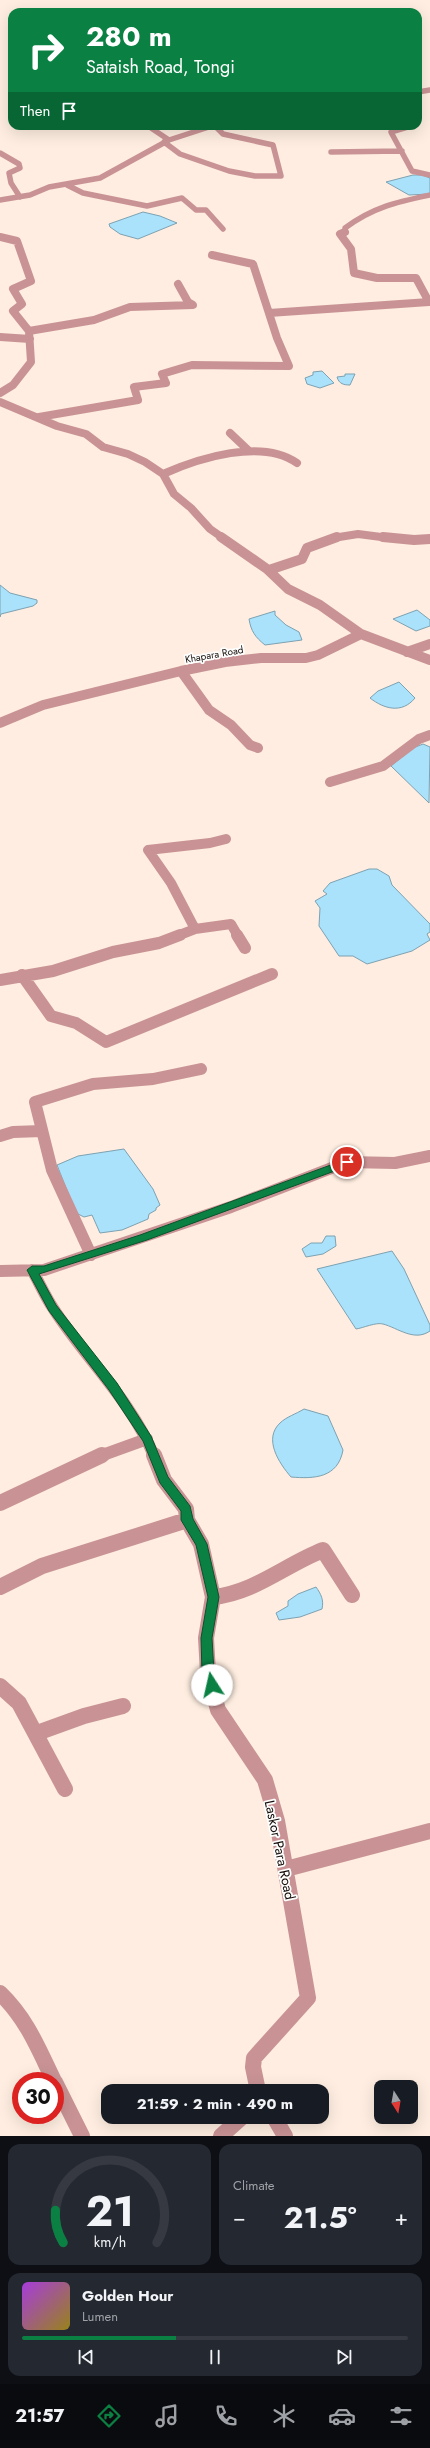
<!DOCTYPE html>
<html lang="en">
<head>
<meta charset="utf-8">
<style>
	:root { --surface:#171b24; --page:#242831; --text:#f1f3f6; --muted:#9ea1a6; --line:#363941; --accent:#0b8043 }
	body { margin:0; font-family:Jost,sans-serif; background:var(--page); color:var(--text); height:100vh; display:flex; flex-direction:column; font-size:15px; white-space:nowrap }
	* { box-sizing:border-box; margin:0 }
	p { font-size:13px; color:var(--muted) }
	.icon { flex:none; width:22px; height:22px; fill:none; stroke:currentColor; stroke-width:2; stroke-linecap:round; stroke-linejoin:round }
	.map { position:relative; height:2136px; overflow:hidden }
	.panel { display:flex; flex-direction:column; gap:8px; padding:8px; background:#0d0f14; flex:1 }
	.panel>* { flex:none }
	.guide { position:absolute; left:8px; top:8px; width:414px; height:122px; border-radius:12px; box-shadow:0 4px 16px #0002; background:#0b8043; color:#fff; overflow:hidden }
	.needle { width:26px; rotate:169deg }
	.tools { position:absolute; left:374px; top:2080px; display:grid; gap:8px }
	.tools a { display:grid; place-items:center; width:44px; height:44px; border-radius:8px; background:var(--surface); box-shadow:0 4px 16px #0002; font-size:20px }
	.speed { position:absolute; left:12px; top:2072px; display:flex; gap:8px; font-size:20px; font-weight:700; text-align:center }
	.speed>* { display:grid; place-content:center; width:52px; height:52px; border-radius:50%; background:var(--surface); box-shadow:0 4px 16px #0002; line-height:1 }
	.speed .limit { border:6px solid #d22; background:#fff; color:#111 }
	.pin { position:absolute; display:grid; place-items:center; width:34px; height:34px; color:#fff; margin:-17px; border:2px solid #fff; border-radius:50%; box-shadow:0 1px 4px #0007 }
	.me { position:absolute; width:44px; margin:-22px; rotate:350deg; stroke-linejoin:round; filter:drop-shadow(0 0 3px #0008) }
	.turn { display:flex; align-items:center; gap:14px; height:84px; padding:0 12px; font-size:18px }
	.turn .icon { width:52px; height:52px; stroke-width:2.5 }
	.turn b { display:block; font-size:28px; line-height:34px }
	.then { display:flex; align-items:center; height:38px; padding:0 12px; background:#0003; gap:8px; font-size:15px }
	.big { font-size:30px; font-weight:700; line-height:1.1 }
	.panel .tile { flex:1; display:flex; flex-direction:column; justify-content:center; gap:6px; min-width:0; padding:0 14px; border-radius:12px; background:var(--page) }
	.panel .dial { align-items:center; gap:0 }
	.dial svg { height:104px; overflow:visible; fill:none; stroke:var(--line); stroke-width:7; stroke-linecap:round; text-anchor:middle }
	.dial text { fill:var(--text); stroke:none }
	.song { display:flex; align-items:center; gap:12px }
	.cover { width:48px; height:48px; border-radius:6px; background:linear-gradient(135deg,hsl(280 70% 55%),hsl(50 70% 35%)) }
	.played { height:4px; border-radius:2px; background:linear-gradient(90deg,var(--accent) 40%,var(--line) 40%) }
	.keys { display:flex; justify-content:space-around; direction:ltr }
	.heat { display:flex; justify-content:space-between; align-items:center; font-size:22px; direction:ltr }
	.panel .tiles { flex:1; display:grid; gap:8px; grid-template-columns:1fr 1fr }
	.tile:last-child { grid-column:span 2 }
	.trip { position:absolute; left:101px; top:2084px; width:228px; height:40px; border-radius:12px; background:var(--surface); box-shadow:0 4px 16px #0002; font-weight:700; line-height:40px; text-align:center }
	.menu { display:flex; height:64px; justify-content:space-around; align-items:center; background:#090b0e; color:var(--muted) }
	.menu .icon { width:28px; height:28px }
	.menu .selected { color:var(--accent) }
	.menu b { font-size:18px; color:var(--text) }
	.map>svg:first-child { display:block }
	.water { fill:#aae1fb; stroke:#7da2b2 }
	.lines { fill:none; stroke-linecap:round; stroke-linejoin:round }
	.minor-far4 { stroke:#c99395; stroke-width:5.5 }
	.minor-far3 { stroke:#c99395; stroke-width:8 }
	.minor-far2 { stroke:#c99395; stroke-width:10 }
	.minor-far1 { stroke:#c99395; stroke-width:12 }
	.minor { stroke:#c99395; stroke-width:16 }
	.route { fill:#0b8043; stroke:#07532c }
	.labels { text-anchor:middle; stroke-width:3.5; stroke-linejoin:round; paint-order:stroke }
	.far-street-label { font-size:10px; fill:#150e09; stroke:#fefefe }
	.near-street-label { font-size:14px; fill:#150e09; stroke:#fefefe }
</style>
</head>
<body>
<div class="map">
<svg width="430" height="2136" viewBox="0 0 430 2136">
	<rect width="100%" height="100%" fill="#feede0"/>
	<path class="water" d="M413,175h9l8,3v16l-21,1 -23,-13z
		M143,212l17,4 17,7 -39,16 -18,-5 -10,-7 -1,-3z
		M322,371l12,12 -14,5 -13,-4 -2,-6 8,-3v-3z
		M345,374h10l-5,11c-6,0 -11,-1 -13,-8l8,-1z
		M0,585l10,8 27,7v3l-4,3 -32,8 -1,3z
		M417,610l13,10v6l-14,5 -23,-12z
		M275,611v4l11,10 13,7 3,8 -37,5c-10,-8 -14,-14 -16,-26z
		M399,682l16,16c-13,16 -31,11 -45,0l8,-7z
		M423,744l7,3 -1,56 -38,-37 22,-18z
		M369,869h8l12,7 3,9 38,39v8l-3,2 3,6 -18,11 -45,13 -14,-8h-14l-20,-30 1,-18 -5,-7 12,-7 -4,-3 7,-8z
		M124,1149l29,40 7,16 -4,3v2l-7,4 -1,5 -26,11 -22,3 -8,-18 -8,2 -8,-4 -19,-48 21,-9z
		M326,1236h9l1,10 -13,8 -17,3 -4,-8 9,-6h11z
		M392,1251l12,18 26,56v6c-16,11 -32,-3 -47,-7 -7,-2 -20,4 -27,5l-39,-60z
		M304,1409l24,7 15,34c-5,28 -29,29 -52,27 -12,-14 -28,-38 -11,-54 6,-6 16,-9 24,-14z
		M316,1587c5,7 8,13 6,22l-22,8 -21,3 -3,-7 12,-7v-5l10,-7z"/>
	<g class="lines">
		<path class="minor-far4" d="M418,92l12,-2
			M148,126l21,14
			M411,126l-20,6 1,2 20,37 18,4
			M164,142l16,12 49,17 26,5h26l-8,-31 -50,-11 -8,-8
			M331,152l71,-1
			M0,153l19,11 1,4 -11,5 2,10 9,14
			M67,185l16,8 64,13 35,-8 14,12h10l17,19
			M0,200l30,-5 19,-8 51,-9 69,-38 43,-14
			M343,233h2v-5c28,-21 52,-26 85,-33"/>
		<path class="minor-far3" d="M0,237l17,4 14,40 -18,8 9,15 -9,7 16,20 2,31 -18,23 -13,8
			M269,313l160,-11 -13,-24h-39l-23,-5 -3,-24 -11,-15 5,-2
			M29,331l65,-11 36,-13 63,-2 -5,-3 -10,-18
			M0,337l30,2
			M0,402l57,24 29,8 17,13 25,7 17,8 18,12 11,20 17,14 19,21 13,9
			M39,417l99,-17 -4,-13 32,-4 -4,-9 30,-9 97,1 -12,-28 -24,-74 -41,-9
			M230,433l19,18
			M163,474c36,-16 99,-36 134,-11
			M333,538l25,-4 31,4"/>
		<path class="minor-far2" d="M221,537l46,32 21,20 32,16 41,29 69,26
			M383,537l31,3 16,-1
			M269,570l33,-11 5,-11 30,-11
			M407,652l23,-8
			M181,671l28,39 22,15 19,20 8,3
			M0,723l43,-18 138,-34 44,-9 36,-4h45l12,-3 43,-21
			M330,782l53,-16 36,-27 11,-4
			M195,929l-24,-46 -23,-33 62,-7 16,-4
			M177,936l18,-7 36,-5 7,12"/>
		<path class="minor-far1" d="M237,935l8,13
			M22,975l29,41 25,7 30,19 166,-68
			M0,980l53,-9 60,-19 46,-9 21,-8
			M0,1136l13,-4 29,-1
			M91,1255l-39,-85 -17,-68 58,-18 60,-5 48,-10
			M32,1270c7,12 13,26 21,38 32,50 78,92 101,148
			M0,1271l44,-1 187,-63 116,-45 48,1 35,-7
			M100,1456l47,-17"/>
		<path class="minor" d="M154,1455l10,25 22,29 1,11 14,24 12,53 -7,41 2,35 10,37 47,70 12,41 31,177 -54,60 -1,9 5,24
			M0,1503l102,-48
			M0,1587l42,-21 145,-46
			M213,1597c41,-4 72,-32 110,-47l29,45
			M0,1686l19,17 46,86
			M37,1733l47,-17 39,-10
			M286,1869l144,-38
			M0,1993c27,26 38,55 54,88
			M55,2082l27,54
			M274,2117l11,19
			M221,2136l21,-19"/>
	</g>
	<path class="route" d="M347,1159l5,3 -1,3 -204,75 -108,34 17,31 61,78 34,53 17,41 22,29 3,13 14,25 12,53 -7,41 2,35 4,12 -2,4 -4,2 -5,-2 -5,-16 -1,-35 7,-41 -12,-52 -15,-25v-9l-21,-28 -17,-42 -34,-51 -60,-79 -22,-41 5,-4h12l96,-31z"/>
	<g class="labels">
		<g class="far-street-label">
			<text transform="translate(214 654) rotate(-10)" y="4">Khapara Road</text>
		</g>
		<g class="near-street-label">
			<text transform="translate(280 1850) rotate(78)" y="5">Laskor Para Road</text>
		</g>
	</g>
</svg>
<div class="tools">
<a><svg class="needle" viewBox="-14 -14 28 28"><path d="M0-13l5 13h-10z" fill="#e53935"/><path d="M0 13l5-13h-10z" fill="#9ea1a6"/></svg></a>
</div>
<div class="speed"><div class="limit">30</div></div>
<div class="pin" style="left:347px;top:1162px;background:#d93025"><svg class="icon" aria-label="arrive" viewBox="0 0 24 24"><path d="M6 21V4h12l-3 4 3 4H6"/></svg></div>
<svg class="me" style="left:212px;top:1685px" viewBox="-20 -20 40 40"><circle r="19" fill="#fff"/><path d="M0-13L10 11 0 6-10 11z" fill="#0b8043"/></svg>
<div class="trip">21:59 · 2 min · 490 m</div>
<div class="guide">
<div class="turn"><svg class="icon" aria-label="right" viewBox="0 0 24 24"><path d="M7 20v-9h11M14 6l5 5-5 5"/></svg><div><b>280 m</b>Sataish Road, Tongi</div></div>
<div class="then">Then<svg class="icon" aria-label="arrive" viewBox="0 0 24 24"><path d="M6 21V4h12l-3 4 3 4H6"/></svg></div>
</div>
</div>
<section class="panel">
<div class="tiles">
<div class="tile dial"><svg viewBox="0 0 100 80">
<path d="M14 69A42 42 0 1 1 86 69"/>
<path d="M14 69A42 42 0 0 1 8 44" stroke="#0b8043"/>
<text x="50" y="56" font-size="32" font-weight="700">21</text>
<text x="50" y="72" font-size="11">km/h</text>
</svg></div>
<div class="tile"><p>Climate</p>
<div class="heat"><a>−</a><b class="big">21.5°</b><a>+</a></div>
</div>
<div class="tile">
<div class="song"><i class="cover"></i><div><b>Golden Hour</b><p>Lumen</p></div></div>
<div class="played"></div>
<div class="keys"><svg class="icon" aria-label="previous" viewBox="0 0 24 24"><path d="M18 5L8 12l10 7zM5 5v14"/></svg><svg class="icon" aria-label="pause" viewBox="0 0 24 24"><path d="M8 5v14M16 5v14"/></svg><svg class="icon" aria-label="next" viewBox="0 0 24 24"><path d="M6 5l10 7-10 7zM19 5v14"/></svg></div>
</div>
</div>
</section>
<nav class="menu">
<b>21:57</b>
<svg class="icon selected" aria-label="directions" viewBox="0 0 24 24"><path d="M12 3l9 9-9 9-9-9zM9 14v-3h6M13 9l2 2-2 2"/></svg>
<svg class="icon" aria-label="music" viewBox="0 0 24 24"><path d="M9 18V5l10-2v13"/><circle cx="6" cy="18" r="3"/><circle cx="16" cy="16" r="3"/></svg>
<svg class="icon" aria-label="phone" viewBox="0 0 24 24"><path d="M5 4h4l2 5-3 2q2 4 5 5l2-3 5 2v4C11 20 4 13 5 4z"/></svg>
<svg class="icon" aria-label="climate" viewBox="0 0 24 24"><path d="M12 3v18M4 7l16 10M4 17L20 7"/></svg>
<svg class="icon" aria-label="car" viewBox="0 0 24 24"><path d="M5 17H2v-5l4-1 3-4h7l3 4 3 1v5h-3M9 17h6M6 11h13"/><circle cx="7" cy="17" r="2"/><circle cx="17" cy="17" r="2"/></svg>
<svg class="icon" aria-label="filters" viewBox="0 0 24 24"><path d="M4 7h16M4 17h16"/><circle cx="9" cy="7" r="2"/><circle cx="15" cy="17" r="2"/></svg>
</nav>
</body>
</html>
